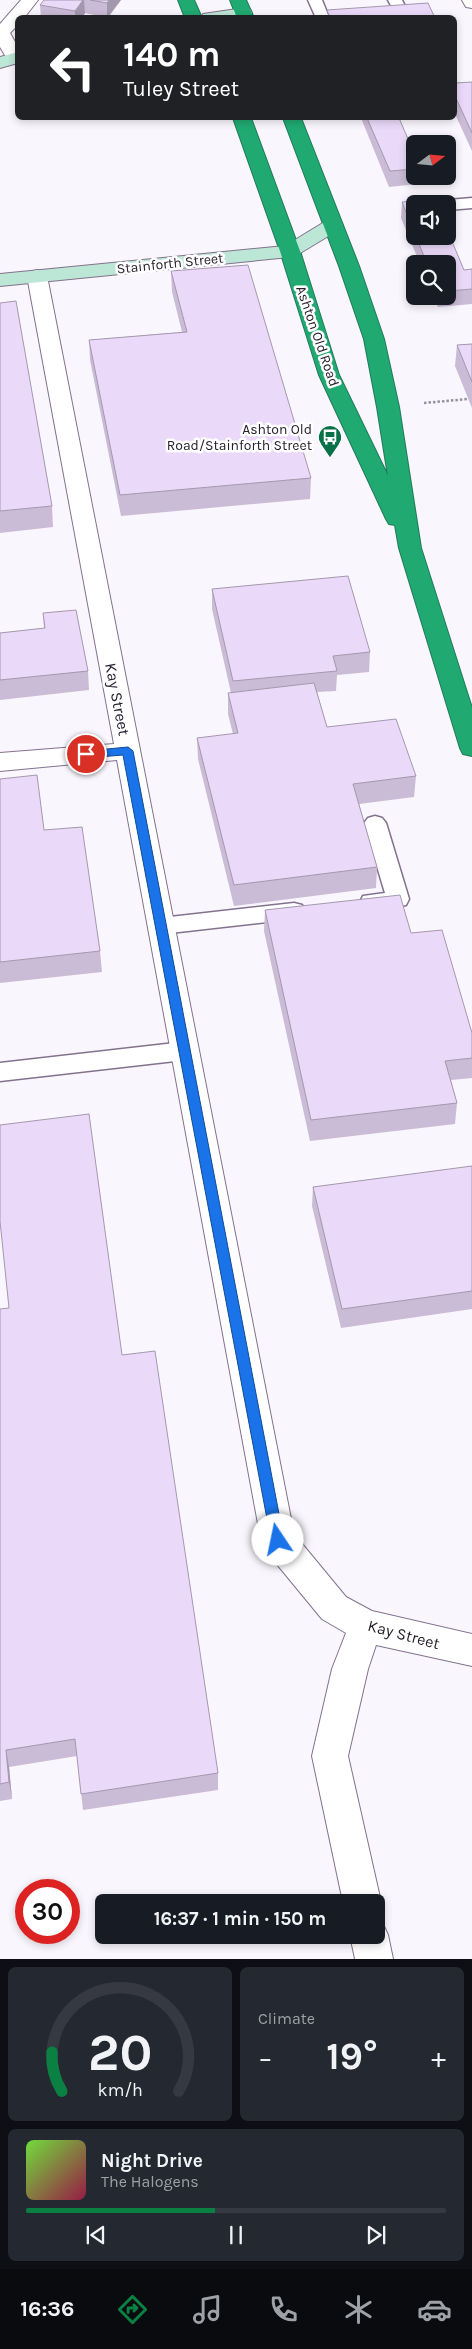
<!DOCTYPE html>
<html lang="en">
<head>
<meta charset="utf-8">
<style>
	:root { --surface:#171b24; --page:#242831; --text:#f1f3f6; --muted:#9ea1a6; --line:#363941; --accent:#0b8043 }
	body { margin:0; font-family:Karla,sans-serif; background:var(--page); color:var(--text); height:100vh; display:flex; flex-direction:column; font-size:19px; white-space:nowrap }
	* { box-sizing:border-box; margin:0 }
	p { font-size:16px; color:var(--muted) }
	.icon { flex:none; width:28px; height:28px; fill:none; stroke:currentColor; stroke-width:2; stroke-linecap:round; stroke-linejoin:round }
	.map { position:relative; height:1959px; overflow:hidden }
	.details { display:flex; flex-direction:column; gap:8px; padding:8px; background:#0d0f14; flex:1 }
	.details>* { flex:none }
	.top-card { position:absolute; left:15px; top:15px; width:442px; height:105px; border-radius:8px; box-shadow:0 2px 8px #0003; background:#202124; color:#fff; overflow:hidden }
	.needle { width:32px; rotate:74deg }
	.tools { position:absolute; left:406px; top:135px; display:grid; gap:10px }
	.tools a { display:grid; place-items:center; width:50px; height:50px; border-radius:8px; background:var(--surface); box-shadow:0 2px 8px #0003; font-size:25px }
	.speed { position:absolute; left:15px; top:1879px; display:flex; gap:10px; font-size:25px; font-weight:700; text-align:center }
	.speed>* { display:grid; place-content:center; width:65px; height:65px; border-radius:50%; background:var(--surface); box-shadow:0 2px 8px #0003; line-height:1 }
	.speed .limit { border:8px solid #d22; background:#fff; color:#111 }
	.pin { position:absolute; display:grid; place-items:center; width:42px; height:42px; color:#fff; margin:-21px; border:2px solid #fff; border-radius:50%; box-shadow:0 1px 5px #0007 }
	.me { position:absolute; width:55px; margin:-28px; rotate:349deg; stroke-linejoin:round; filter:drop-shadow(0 0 4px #0008) }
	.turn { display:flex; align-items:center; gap:18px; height:105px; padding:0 25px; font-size:22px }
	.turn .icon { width:65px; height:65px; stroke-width:2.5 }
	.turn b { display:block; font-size:35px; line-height:42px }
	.big { font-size:38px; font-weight:700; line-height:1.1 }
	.details .card { flex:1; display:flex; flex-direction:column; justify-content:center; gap:8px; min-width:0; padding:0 18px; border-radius:8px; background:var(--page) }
	.details .dial { align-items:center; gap:0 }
	.dial svg { height:130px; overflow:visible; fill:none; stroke:var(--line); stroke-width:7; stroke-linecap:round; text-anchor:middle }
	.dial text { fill:var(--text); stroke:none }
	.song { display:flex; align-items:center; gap:15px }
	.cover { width:60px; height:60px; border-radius:8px; background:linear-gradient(135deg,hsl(100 70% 55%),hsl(340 70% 35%)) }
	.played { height:5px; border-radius:2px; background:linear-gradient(90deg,var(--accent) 45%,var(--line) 45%) }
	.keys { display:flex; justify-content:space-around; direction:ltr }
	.heat { display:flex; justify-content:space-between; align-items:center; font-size:28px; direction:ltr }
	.details .tiles { flex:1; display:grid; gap:8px; grid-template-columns:1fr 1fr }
	.card:last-child { grid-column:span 2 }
	.trip { position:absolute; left:95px; top:1894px; width:290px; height:50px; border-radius:8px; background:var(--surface); box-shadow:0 2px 8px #0003; font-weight:700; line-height:50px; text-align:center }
	.dock { display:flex; height:80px; justify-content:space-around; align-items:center; background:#090b0e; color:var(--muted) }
	.dock .icon { width:35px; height:35px }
	.dock .selected { color:var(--accent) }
	.dock b { font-size:22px; color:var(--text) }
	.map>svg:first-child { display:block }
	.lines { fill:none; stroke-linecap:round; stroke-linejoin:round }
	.lane-casing { stroke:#82728e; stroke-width:3 }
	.street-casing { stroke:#82728e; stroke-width:2 }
	.secondary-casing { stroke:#82728e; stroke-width:2 }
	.highway-casing { stroke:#237a5a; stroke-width:2 }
	.path { stroke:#959099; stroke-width:2.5; stroke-dasharray:2.5 2; stroke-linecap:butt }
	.lane { fill:#fff; fill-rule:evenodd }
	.street { fill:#fff; fill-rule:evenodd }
	.secondary { fill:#bce6d5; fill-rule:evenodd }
	.highway { fill:#20aa72; fill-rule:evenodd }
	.wall { fill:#cabbd6 }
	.shaded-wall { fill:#a498ae }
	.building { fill:#ebd9f9; stroke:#a498ae }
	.route { fill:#1a73e8; stroke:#114b97 }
	.labels { text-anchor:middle; stroke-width:5; stroke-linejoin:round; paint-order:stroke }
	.far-street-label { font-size:14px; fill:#28212d; stroke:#fff }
	.far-poi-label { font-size:14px; fill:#28212d; stroke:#fff; text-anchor:end }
	.street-label { font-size:16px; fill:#28212d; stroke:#fff }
</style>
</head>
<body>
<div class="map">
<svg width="472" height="1959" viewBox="0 0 472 1959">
	<rect width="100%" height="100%" fill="#faf6fd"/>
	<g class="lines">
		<g class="lane-casing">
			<path id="lane" d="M308,0h14l6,15 -2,3h-10z
				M388,0h14l5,10 -2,3h-10z
				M472,198v10l-24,2v-6h-7l7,-4z
				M375,816l7,2 4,5 23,76 -3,6c-13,3 -30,6 -43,3l-3,-6 3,-6 22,-3 -21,-70 4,-5z
				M294,903l8,2 3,6 -3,6 -8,2 -133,15 -8,-2 -3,-6 3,-6 8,-2z
				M184,1042l8,3 4,6 -4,6 -8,3 -184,21v-18z"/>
		</g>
		<g class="street-casing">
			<path id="street" d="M21,0h17l-14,18h-6v7l-8,8 8,14v16l-9,-1 -9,-15v-23z
				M462,0h10v8l-6,-1z
				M37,270l7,2 3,4 247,1258 52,63 26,14 100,23v32l-96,-21 -8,24 -20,87 33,146 -5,11v-11h-33l-31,-146 20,-87 14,-36 -24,-14 -56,-68 -5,-11 -144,-780 -117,11v-18l114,-9 -87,-468 3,-4z
				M376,1919l6,3 6,13 5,24h-38l-5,-24h26z"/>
		</g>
		<g class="secondary-casing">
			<path id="secondary" d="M244,8l6,1 2,4 -2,4 -49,1 2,-4z
				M18,52v11l-18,5v-11z
				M333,219l7,2 3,4 -3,4 -43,26 -7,2 -290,29v-12l285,-28 41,-25z"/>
		</g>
		<g class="highway-casing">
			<path id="highway" d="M178,0h16l8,18h-17z
				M230,0h16l8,18h-17z
				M233,118h18l49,133 39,124 49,101 -11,-69 -13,-68 -25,-73 -56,-148h18l58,148 25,73 15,68 22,141 51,160v48l-9,-2 -3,-6 -61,-200 -4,-23 -6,-1 -3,-5 -67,-144 -39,-124z"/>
		</g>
		<path class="path" d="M424,403l44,-4"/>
		<use href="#lane" class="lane"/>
		<use href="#street" class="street"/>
		<use href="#secondary" class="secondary"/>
		<use href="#highway" class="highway"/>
	</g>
	<path class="wall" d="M44,0h77l-13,18 -23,-5 -3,5h-41l-1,-13z
		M472,82v69l-17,-37v-31z
		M361,118h41l-1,2h-1l14,33h1v23h12l-1,7 -37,4z
		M402,202l13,2v32h33l16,34 8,-1v35l-34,3 -5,-11h15v-32h-28l-19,-46z
		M171,271l140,207 -1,21 -189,17 -31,-156 -1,-20 93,-8 -10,-40z
		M0,303l52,203 1,21 -53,6z
		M472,344v64l-17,-42 2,-21z
		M212,589l158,63 -1,20 -32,3 -1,16 -19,1 10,35 89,49 -2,21 -55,7 18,63 -1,21 -142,18 -36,-147 -1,-21 36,-4 -5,-20v-21h3l-19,-84z
		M43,613l45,58 1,19 -89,10v-67l44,-5z
		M0,779l44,51 56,121 2,21 -102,11z
		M265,910l146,23 61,100v45l-21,2 6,23 -2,21 -145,17 -46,-210z
		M472,1166v143l-131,19 -29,-122 1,-19z
		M0,1309l122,46 96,418v17l-135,20 -6,-54 -68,11 3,32 -12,2z"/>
	<path class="shaded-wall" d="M83,0h1l1,13 -3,5h-7v-7z
		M109,0h12l-14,18v-15z
		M6,1750l3,17 3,32 -3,-17z"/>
	<path class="building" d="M44,0h39l-8,11 -35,-6z
		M90,0h19l-2,3z
		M428,3l7,15h-105l-3,-8z
		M472,82v51l-17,-37v-13z
		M367,118h32l15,35h1v16l-25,2z
		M440,199l2,5h-27v30l-13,-32z
		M448,232l16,38 8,-1v20l-24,2v-27h-21l-11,-28h32z
		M248,265l63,213 -191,17 -31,-155 98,-8 -16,-61z
		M16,301l36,205 -52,5v-208z
		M472,344v38l-15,-37z
		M348,576l22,76 -37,4 4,15 -104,10 -21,-92z
		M76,610l12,61 -88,9v-47l45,-5 -2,-15z
		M314,683l13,44 69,-8 20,57 -63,8 24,83 -143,18 -37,-147 41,-5 -10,-40z
		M37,775l7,55 38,-3 18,124 -100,11v-183z
		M400,895l11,38 31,-3 30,103v25l-27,3 12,42 -146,17 -46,-210z
		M89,1114l33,241 33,-4 63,422 -137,21 -6,-55 -69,11 3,32 -9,2v-475l9,-1 -9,-87v-96z
		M472,1166v125l-130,18 -29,-122z"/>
	<path class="route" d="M128,747l5,4 151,789 -2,5 -4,2 -5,-2 -2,-5 -148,-785 -37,3 -5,-4 5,-3z"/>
	<defs>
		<g id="bus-pin" transform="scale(1.25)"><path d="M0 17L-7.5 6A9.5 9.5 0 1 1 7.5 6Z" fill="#097149" stroke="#fff"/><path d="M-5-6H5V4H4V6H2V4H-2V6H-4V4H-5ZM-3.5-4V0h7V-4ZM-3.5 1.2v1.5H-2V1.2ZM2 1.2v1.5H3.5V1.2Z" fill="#fff"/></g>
	</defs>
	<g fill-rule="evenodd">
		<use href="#bus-pin" x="330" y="437"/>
	</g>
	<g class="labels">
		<g class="far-street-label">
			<text transform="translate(170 263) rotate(-6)" y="5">Stainforth Street</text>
			<text transform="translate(318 336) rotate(71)" y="5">Ashton Old Road</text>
		</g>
		<g class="far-poi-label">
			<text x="312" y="434">Ashton Old<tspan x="312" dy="16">Road/Stainforth Street</tspan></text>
		</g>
		<g class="street-label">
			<text transform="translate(118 699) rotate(79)" y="6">Kay Street</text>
			<text transform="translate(404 1634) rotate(15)" y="6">Kay Street</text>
		</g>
	</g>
</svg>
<div class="tools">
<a><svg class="needle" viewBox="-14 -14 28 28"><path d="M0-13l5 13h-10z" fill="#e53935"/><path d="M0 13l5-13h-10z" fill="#9ea1a6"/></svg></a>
<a><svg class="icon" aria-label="sound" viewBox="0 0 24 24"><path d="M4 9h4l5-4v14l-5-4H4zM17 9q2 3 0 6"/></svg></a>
<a><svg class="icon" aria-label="search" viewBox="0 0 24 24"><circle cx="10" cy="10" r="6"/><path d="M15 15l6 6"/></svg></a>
</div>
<div class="speed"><div class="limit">30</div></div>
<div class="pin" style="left:86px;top:754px;background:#d93025"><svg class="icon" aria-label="arrive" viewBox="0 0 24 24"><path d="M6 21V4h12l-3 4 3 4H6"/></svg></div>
<svg class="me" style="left:278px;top:1540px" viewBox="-20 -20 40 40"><circle r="19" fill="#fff"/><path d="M0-13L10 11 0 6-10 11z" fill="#1a73e8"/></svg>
<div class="trip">16:37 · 1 min · 150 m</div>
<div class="top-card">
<div class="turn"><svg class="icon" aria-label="left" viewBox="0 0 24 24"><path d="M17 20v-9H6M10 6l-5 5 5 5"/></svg><div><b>140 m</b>Tuley Street</div></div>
</div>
</div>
<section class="details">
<div class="tiles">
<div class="card dial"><svg viewBox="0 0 100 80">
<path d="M14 69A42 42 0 1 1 86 69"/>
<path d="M14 69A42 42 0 0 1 8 45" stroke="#0b8043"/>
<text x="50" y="56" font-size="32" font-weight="700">20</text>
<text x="50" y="72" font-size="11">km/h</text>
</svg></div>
<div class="card"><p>Climate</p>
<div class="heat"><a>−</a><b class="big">19°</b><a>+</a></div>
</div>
<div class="card">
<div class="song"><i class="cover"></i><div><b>Night Drive</b><p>The Halogens</p></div></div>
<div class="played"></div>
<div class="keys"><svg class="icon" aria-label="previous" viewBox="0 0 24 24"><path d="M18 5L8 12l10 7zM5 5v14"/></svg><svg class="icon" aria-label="pause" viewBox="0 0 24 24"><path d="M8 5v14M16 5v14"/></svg><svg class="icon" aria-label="next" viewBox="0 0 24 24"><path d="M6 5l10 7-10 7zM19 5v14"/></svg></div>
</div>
</div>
</section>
<nav class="dock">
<b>16:36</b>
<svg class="icon selected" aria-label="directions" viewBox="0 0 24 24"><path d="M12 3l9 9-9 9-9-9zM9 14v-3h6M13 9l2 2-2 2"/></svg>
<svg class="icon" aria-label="music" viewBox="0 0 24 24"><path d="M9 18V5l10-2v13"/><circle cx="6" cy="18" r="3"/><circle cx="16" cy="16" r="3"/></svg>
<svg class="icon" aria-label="phone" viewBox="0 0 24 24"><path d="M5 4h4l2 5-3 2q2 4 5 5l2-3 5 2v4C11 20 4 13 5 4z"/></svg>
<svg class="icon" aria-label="climate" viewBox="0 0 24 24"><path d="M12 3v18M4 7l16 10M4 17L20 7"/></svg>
<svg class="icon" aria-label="car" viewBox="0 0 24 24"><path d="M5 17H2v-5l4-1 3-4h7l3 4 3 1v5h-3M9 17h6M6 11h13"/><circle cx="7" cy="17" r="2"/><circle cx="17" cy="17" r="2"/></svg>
</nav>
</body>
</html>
